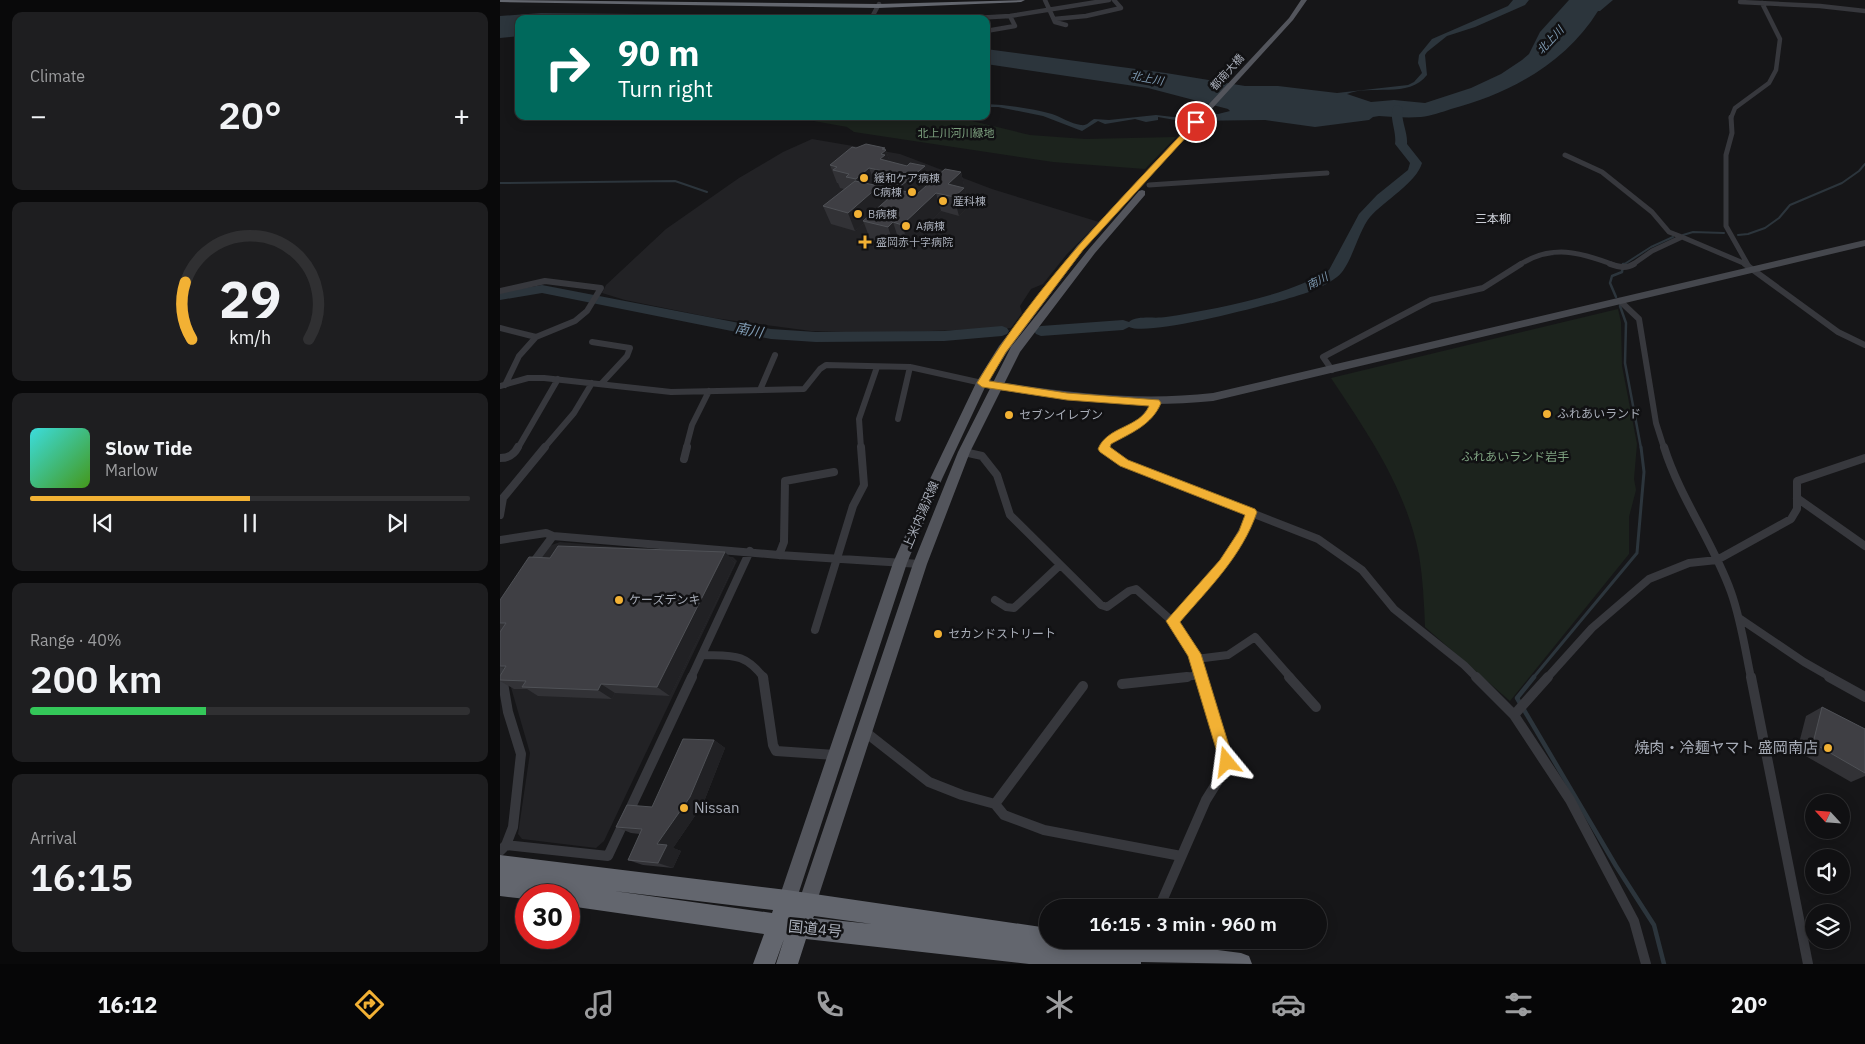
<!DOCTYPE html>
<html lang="en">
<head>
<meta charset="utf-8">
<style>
	:root { --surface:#101012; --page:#1e1e20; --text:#f1f3f6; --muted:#9c9d9f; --line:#303032; --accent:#f2b134 }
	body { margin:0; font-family:"IBM Plex Sans","Noto Sans JP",sans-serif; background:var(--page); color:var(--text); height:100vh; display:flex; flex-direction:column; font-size:19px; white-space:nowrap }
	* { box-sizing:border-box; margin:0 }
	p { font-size:16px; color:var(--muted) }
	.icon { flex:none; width:28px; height:28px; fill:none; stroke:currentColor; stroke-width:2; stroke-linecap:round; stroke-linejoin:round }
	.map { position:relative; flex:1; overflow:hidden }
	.drawer { display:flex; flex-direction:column; gap:12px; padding:12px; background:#09090a; width:500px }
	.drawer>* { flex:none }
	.top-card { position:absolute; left:15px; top:15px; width:475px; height:105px; border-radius:10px; box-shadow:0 2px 12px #0003,0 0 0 1px var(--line); background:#00695c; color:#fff; overflow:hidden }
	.needle { width:32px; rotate:296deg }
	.tools { position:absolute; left:1305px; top:794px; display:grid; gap:10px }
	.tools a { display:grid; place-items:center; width:45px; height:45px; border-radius:50%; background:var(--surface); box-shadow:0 2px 12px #0003,0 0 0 1px var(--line); font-size:25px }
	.speed { position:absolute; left:15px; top:884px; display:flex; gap:10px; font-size:25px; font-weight:700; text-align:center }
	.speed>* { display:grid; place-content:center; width:65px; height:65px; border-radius:50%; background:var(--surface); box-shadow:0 2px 12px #0003,0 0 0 1px var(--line); line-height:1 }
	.speed .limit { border:8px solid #d22; background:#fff; color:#111 }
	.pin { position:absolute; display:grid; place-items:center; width:42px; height:42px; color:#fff; margin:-21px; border:2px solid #fff; border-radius:50%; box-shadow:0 1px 5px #0007 }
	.me { position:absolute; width:55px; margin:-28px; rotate:344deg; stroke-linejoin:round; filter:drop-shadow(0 0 4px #0008) }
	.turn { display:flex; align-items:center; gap:18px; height:105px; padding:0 20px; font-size:22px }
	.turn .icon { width:65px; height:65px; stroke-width:2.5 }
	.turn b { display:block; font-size:35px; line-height:42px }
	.big { font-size:38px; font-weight:600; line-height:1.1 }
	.drawer .widget { flex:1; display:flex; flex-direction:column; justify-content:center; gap:8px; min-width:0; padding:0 18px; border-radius:10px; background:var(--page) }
	.drawer .dial { align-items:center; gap:0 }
	.dial svg { height:130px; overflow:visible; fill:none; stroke:var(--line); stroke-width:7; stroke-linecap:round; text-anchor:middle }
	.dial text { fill:var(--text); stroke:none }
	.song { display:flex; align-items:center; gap:15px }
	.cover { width:60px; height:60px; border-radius:8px; background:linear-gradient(135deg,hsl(180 70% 55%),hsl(100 70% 35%)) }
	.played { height:5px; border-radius:2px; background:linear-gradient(90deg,var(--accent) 50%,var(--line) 50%) }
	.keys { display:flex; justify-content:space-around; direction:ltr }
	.heat { display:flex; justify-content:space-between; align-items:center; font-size:28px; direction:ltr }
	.charge { height:8px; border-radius:4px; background:linear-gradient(90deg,#34c759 40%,var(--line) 0) }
	.trip { position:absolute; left:539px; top:899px; width:288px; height:50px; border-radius:25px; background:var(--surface); box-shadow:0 2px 12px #0003,0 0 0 1px var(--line); font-weight:600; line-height:50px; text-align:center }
	.menu { display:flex; height:80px; justify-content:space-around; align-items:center; background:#060607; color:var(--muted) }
	.menu .icon { width:35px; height:35px }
	.menu .selected { color:var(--accent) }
	.menu b { font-size:22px; color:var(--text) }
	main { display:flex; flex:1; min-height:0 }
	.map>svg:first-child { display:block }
	.built { fill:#222225 }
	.green { fill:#1c231d }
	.water { fill:#2c353c }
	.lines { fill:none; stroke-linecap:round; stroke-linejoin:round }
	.stream-far3 { stroke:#2c353c; stroke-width:2 }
	.stream-far2 { stroke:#2c353c; stroke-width:2.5 }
	.stream-far1 { stroke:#2c353c; stroke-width:3 }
	.stream { stroke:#2c353c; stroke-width:4.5 }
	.river { fill:#2c353c; fill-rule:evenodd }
	.street-far4 { stroke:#37383d; stroke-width:4.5 }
	.street-far3 { stroke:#37383d; stroke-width:5 }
	.street-far2 { stroke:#37383d; stroke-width:6 }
	.street-far1 { stroke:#37383d; stroke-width:8 }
	.street { stroke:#37383d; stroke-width:10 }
	.secondary { fill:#45474d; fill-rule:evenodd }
	.primary { fill:#53555c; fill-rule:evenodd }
	.highway { fill:#63666e; fill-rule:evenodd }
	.wall { fill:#323236; fill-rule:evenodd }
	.shaded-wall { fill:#212124 }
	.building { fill:#3f3f44; stroke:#4f5156 }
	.route { fill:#f2b134; stroke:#9d7322 }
	.poi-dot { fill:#f2b134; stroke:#111113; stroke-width:2 }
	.labels { text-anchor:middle; stroke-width:5; stroke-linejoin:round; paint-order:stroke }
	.far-water-label { font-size:11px; font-style:italic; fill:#7f9bb3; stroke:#111113 }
	.far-street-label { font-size:11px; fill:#a8adb8; stroke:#111113 }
	.far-park-label { font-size:11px; fill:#7fa381; stroke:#111113 }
	.far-poi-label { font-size:11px; fill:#a8adb8; stroke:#111113; text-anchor:start }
	.far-quarter-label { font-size:12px; fill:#c9ccd4; stroke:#111113 }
	.poi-label { font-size:12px; fill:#a8adb8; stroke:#111113; text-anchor:start }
	.park-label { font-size:12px; fill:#7fa381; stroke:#111113 }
	.street-label { font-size:12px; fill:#a8adb8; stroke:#111113 }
	.water-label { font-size:14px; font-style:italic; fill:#7f9bb3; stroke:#111113 }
	.near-poi-label { font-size:15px; fill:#a8adb8; stroke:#111113; text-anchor:end }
	.near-street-label { font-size:15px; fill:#a8adb8; stroke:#111113 }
</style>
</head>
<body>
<main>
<section class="drawer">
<div class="widget"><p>Climate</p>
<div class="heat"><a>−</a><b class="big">20°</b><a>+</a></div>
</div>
<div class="widget dial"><svg viewBox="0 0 100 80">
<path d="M14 69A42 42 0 1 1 86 69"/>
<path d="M14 69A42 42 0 0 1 10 34" stroke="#f2b134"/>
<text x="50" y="56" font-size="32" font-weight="700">29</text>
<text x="50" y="72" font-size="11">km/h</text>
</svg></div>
<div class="widget">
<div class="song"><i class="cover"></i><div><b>Slow Tide</b><p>Marlow</p></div></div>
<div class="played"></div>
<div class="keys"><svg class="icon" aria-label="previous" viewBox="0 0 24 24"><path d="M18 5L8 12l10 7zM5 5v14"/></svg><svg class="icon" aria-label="pause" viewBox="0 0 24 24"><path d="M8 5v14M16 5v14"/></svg><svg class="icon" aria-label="next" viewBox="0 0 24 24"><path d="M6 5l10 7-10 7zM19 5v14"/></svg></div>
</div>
<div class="widget"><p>Range · 40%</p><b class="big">200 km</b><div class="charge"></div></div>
<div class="widget"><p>Arrival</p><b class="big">16:15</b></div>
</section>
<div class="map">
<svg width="1365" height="964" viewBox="0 0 1365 964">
	<rect width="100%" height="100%" fill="#161618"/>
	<path class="built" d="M312,139l88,15 92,35 107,33 -32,32 -24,30 -12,5 -11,17 2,7 -11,15 -135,5 -65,-2 -97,-13 -89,-18 -23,-7 4,-8 60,-56 73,-51 44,-26z
		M60,542l173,15 4,4 -133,280 -8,7 -74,-9 -4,-5 12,-81 -24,-83 -6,-37v-19l49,-68z"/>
	<path class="green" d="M286,116h165l79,19 55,4 91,-2 -31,32 -92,-7 -199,-30 -7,-5z
		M1118,309l3,13 1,44 15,78 -3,35 2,11 -7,27v37l-119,147 -85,-74c-1,-24 -2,-48 -6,-72 -13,-67 -51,-121 -88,-177z"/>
	<path class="water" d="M1013,0h16l-4,5 -50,22 -28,9 -20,16 -2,3 2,20c-18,24 -57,9 -80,19l24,8 23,-2 31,3 46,-15 30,-14 21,-14 7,-6 11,-22 29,-32h44l-13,11h-2c-32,52 -89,83 -147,98 -9,3 -20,7 -30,8 -14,1 -28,0 -42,-1l-6,1 -4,3 -54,7 -50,-7 -84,1 -23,-4v3l-12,2 -11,-3 -30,5 -7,-3 -16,10 -39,-15 -45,-9h-12v-3c22,1 45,4 66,10 9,3 19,10 29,11 6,1 8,-3 13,-6l15,1 47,-5 26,3 11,-2 4,-3 21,1 12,-3 -2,-2 -80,-21 -162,-24v-15l180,24 79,13h33l59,7 71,-8 6,-3 8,-9 -4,-10 1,-8 13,-16 76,-33z
		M41,13l98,1c9,0 16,1 25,1l63,4h-208v17l-19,2v-22z"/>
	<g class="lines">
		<path class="stream-far3" d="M0,183l175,-2 32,11
			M1183,235l10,-3 31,1
			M1238,235l10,-1 17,-6 14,-10 11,-13 52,-22 17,-12 6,-7
			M1123,265l28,-18 22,-10"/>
		<path class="stream-far2" d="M1116,297l-6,-14 2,-7 10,-4 1,-8h2
			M1120,306l6,17 -1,40 16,85"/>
		<path class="stream-far1" d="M1033,678l104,-125 7,-81 -3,-25"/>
		<path class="stream" d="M1034,677l-17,21 99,168 38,59 10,39"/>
		<path class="river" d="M898,105l5,3c-3,12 5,23 4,36l15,19c-5,19 -38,38 -52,54 -12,14 -19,50 -33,60 -9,7 -22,13 -34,17 -27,9 -153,43 -174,33l-6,3 -82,6 -5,-2 -2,-3 2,-3 5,-2 82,-6 6,2c8,-7 26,-3 37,-5 49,-8 123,-21 163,-47l30,-56 18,-19 31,-25 2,-7 -15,-19c2,-14 -7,-26 -1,-38z
			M42,285l229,44 45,3 128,-1 58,-5 5,2 2,3 -2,3 -5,2 -58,5 -128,1 -45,-3 -229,-46 -42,7v-8z"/>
		<path class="street-far4" d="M545,0l10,22 11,3
			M1240,2l80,4 45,5
			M379,4l-7,13 10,2
			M457,19l53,-3 99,-16
			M554,19l32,-3 35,-8 -7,-8
			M486,31l29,-5 -5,-10
			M1231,118l4,-10 34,-25 7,-13 4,-31 -18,-36"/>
		<path class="street-far3" d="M1231,117l1,16 -6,22v71l22,39
			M1065,155l37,17 50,40 17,20 13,5
			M649,185l178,-12
			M1019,265c33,-21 61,-13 95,0
			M1132,265l20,-14 30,-14 66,28"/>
		<path class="street-far2" d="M1110,264c9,3 16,5 24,0
			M1245,264l93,68 27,13
			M0,291l45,-10 56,7 -14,23 -12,10 -39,16 -17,19 -14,29
			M1120,301l19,18 17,104 8,25
			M0,328l36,9
			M92,342l38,6 -3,8 -26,28
			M832,370l-9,-13 108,-57 52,-12 38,-24
			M0,386l28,-8h16l127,14 133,-3 16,-20 6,-4 84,2 72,16
			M260,390l15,-35
			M398,419l12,-52
			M18,448l40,-69
			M44,448l30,-35 18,-30
			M186,448l6,-23 17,-34
			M361,448l-2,-29 18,-52
			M604,448l3,-7 34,-20 15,-18"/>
		<path class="street-far1" d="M605,447l-1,2 20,14 194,76 44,31 32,39 70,56 13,13
			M1164,447c16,51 49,95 67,145 10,28 14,57 20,86
			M464,452l18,4 15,19 13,40 91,90 6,2 22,-16 7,-2 36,32
			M0,458c9,0 14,-3 18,-11
			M184,459l3,-12
			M1297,498l68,48
			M0,515l3,-17 42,-51
			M0,540l46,-7 7,3
			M279,555l5,-13 1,-61 49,-9
			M32,564l21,-28 226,19 141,9
			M495,600l11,7 8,1 46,-43
			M1239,618l65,44 28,16
			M315,630l38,-124 11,-21 -3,-38
			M202,655c30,1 42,-3 62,23
			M696,659l32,-4 27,-18 36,41
			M0,665l2,13
			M191,678l59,-127
			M676,678l25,-3
			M701,678l-7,-24 -22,-33c32,-33 61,-65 79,-108
			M1047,678l45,-50 57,-49 40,-16 28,-3 74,-41 6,-10v-28l68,-23"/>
		<path class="street" d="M263,677l10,68 3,6 59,4
			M789,677l27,30
			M976,677l38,38 56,85 64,121 12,43
			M1251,677l57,287
			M1329,677l36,20
			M622,684l65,-7
			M1014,715l34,-38
			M364,731l65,51 33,13 33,9 88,-118
			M495,804l9,11 40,15 137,26
			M6,845l102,11 84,-179
			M0,851l6,-6 7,-18 8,-73 -13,-42 -6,-35
			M656,908l6,-7 44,-101 15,-24 6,-14 -26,-85"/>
		<path class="secondary" d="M1365,240v6l-652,155c-67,7 -133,1 -200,-9 -9,-2 -30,-2 -36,-9l5,-4c77,13 153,23 231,14z"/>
		<path class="primary" d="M801,0h6l-14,20 -210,230 -76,102 -20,31 -45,96 -35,84 -111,338 -3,6 -6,3 -6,-3 -3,-6 115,-338 37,-84 46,-96 23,-37 78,-100 212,-228z
			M642,190l3,1v4l-50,58 -75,99 -50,100 -43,112 -111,340 -3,6 -6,3 -6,-3 -3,-6 115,-340 45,-112 53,-105 78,-98 50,-58z"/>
		<path class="highway" d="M0,0l378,4 147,-4 -4,2 -143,6 -378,-6z
			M0,855l287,35 261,38v12h92l101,13 8,3 3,8 -111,-2v2h-112l-223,-25 -8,25h-22l8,-25 -9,25h-22l11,-30 -195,-28v-11h-43v4l-26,-3zM114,891l159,19 -1,3zM314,916l58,8 -59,-6z"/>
	</g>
	<path class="wall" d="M356,148h29l5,14 17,4h18l5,17 31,-11 8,34 -10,10 -18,-5 -33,32 -9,-2 -5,4 -24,-6 -6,-16 -9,8 -24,-7 -8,-18 21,-17 -4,-1 -2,-5h-1l-7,-18zM379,186l10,3 3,7 -7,6z
		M225,552l10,11 -65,133 -55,-3 -3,6 -74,-3 -11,-7h-13l-14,-8v-5l4,-7 -4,-2v-67z
		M1322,707l43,22v47l-14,6 -54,-31 9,-35z
		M214,740l11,8 -22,56 -30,44 8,3 -8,17 -30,-3 -15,-5 12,-26 -9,-1 -15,-6 36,-20z"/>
	<path class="shaded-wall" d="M385,148l7,20 -12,-9 2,-10z
		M425,166l5,18 -23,19 -5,-18z
		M369,168l7,18 -13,11 -7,-18z
		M461,172l8,34 -10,10 -5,-19 -6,-13z
		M379,186l7,18 -23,17 1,2 -9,8 -7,-18z
		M436,193l5,18 -33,32 -6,-18z
		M393,222l6,19 -5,4 -6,-18z
		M225,552l10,11 -65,133 -13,-9z
		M101,684l14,9 -3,6 -14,-9z
		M214,740l11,8 -22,56 -30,44 8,3 -8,17 -15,-5 -1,-19z"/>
	<path class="building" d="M366,144l19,4 -3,1 4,1 -5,4 4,1 -5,4 27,7 3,-3 15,3 -23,19 -15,-3 10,-8 -28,-6 -13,11 -10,-2 3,-3 -16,-4 4,-3 -7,-2 22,-18 4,1z
		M445,169l16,3 -13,12 16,4 -10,9 -18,-4 -34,32 -9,-3 -5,5 -25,-6 35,-31 19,4z
		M355,181l24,5 -31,27 -25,-7z
		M58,546l167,6 -68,135 -56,-3 -3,6 -76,-3 4,-6 -26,-1v-4l6,-10h-6v-34l6,-9h-6v-23l29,-43 21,1z
		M1322,707l43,22v44l-52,-30z
		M183,739l31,1 -24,57 -33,47 10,1 -9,18 -30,-3 14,-31 -26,-2 11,-22 25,2z"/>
	<path class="route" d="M694,121l6,1 -117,128 -77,102 -17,29 78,12 92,7 2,3c-9,22 -30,30 -50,41l-1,3 18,13 127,49 2,3c-15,44 -47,75 -77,110l21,32 33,108 -2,6 -5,2 -5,-2 -2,-6 -32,-106 -22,-35 54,-61 19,-29 6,-16 -125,-49 -20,-14 -2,-3c9,-23 42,-21 51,-43l-82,-6 -85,-13 -5,-4c58,-98 139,-179 217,-262z"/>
	<g class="poi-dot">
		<circle cx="364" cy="178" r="5"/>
		<circle cx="412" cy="192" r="5"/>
		<circle cx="443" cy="201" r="5"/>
		<circle cx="358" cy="214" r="5"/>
		<circle cx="406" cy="226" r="5"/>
		<path d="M362.5 234.5h5v5h5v5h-5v5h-5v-5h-5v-5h5z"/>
		<circle cx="1047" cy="414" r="5"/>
		<circle cx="509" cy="415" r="5"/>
		<circle cx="119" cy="600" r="5"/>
		<circle cx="438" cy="634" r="5"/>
		<circle cx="1328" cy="748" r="5"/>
		<circle cx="184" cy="808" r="5"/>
	</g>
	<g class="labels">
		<g class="far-water-label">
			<text transform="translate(1050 40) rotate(-47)" y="4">北上川</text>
			<text transform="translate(647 78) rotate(11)" y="4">北上川</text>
			<text transform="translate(817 281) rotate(-28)" y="4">南川</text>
		</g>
		<g class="far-street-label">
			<text transform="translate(727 72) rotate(-48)" y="4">都南大橋</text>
		</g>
		<g class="far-park-label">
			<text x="456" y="137">北上川河川緑地</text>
		</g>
		<g class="far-poi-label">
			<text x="374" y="182">緩和ケア病棟</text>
			<text x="402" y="196" text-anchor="end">C病棟</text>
			<text x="453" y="205">産科棟</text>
			<text x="368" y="218">B病棟</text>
			<text x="416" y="230">A病棟</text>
			<text x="376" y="246">盛岡赤十字病院</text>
		</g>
		<g class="far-quarter-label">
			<text x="993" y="223">三本柳</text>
		</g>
		<g class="poi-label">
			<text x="1057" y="418">ふれあいランド</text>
			<text x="519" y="419">セブンイレブン</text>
			<text x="129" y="604">ケーズデンキ</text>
			<text x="448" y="638">セカンドストリート</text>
		</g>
		<g class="park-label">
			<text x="1015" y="461">ふれあいランド岩手</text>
		</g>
		<g class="street-label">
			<text transform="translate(421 515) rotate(-67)" y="4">上米内湯沢線</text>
		</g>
		<g class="water-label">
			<text transform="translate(249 330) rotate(11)" y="5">南川</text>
		</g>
		<g class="near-poi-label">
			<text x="1318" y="753">焼肉・冷麺ヤマト 盛岡南店</text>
			<text x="194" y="813" text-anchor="start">Nissan</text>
		</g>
		<g class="near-street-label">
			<text transform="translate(315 929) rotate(6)" y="5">国道4号</text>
		</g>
	</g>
</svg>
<div class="tools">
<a><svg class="needle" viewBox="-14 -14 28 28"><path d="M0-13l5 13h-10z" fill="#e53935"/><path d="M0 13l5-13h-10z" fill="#9c9d9f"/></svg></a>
<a><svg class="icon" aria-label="sound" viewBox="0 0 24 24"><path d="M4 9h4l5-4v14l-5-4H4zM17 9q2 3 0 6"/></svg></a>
<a><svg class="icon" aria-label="layers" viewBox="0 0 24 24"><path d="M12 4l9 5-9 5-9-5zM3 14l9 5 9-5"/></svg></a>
</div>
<div class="speed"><div class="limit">30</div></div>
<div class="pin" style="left:696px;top:122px;background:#d93025"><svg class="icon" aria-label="arrive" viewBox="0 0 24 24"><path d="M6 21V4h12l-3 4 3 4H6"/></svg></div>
<svg class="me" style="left:727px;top:762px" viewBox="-20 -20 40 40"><path d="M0-17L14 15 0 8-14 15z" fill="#f2b134" stroke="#fff" stroke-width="4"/></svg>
<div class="trip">16:15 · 3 min · 960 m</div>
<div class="top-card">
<div class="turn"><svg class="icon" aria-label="right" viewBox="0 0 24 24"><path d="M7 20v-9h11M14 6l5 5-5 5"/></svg><div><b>90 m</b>Turn right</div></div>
</div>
</div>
</main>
<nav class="menu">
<b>16:12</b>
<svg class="icon selected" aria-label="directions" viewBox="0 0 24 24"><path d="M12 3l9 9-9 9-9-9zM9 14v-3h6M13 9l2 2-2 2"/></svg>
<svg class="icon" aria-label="music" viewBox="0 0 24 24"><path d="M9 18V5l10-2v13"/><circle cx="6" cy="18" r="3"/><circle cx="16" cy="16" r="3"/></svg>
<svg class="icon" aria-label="phone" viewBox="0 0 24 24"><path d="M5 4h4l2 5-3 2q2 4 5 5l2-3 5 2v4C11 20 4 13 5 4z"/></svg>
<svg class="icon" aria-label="climate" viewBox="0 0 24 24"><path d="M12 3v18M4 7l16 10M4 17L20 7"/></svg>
<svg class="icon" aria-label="car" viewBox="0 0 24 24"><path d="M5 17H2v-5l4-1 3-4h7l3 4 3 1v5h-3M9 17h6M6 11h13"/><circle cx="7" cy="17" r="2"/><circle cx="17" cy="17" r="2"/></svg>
<svg class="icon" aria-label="filters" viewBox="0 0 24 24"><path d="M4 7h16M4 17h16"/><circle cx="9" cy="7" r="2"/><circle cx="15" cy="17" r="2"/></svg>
<b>20°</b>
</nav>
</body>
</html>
